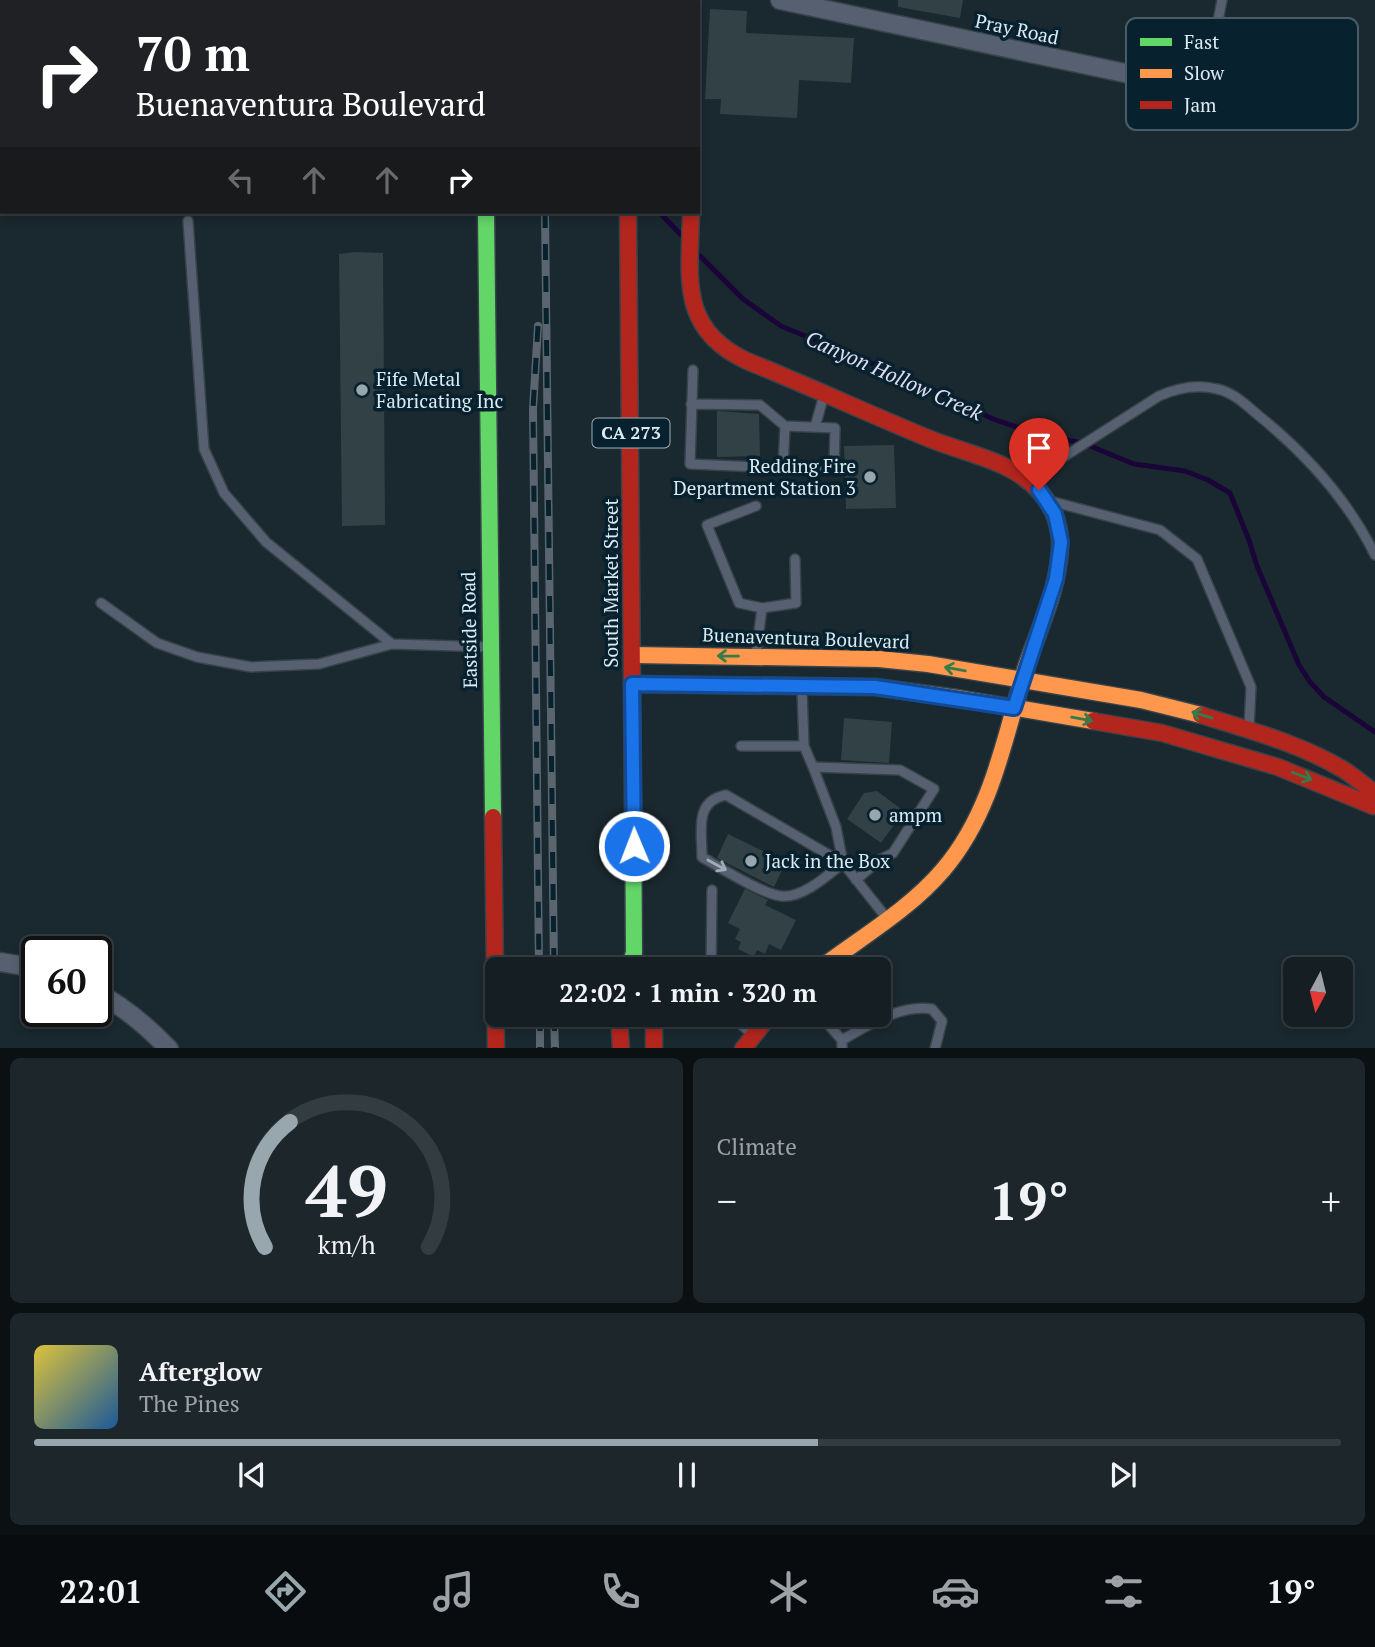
<!DOCTYPE html>
<html lang="en">
<head>
<meta charset="utf-8">
<style>
	:root { --surface:#141e23; --page:#1d272b; --text:#f1f3f6; --muted:#9da2a6; --line:#333c41; --accent:#98a7ae }
	body { margin:0; font-family:"PT Serif",serif; background:var(--page); color:var(--text); height:100vh; display:flex; flex-direction:column; font-size:26px; white-space:nowrap }
	* { box-sizing:border-box; margin:0 }
	p { font-size:23px; color:var(--muted) }
	.icon { flex:none; width:38px; height:38px; fill:none; stroke:currentColor; stroke-width:2; stroke-linecap:round; stroke-linejoin:round }
	.map { position:relative; height:1048px; overflow:hidden }
	.side { display:flex; flex-direction:column; gap:10px; padding:10px; background:#0b1013; flex:1 }
	.side>* { flex:none }
	.banner { position:absolute; left:0px; top:0px; width:700px; height:214px; box-shadow:0 4px 10px #0003,0 0 0 2px var(--line); background:#202124; color:#fff; overflow:hidden }
	.needle { width:46px; rotate:187deg }
	.fabs { position:absolute; left:1283px; top:957px; display:grid; gap:14px }
	.fabs a { display:grid; place-items:center; width:70px; height:70px; border-radius:10px; background:var(--surface); box-shadow:0 4px 10px #0003,0 0 0 2px var(--line); font-size:35px }
	.speed { position:absolute; left:21px; top:936px; display:flex; gap:14px; font-size:35px; font-weight:700; text-align:center }
	.speed>* { display:grid; place-content:center; width:91px; height:91px; border-radius:50%; background:var(--surface); box-shadow:0 4px 10px #0003,0 0 0 2px var(--line); line-height:1 }
	.speed .limit { border:4px solid #111; border-radius:10px; background:#fff; color:#111 }
	.pin { position:absolute; display:grid; place-items:center; width:60px; height:60px; color:#fff; margin:-72px -30px; border-radius:50% 50% 50% 0; rotate:-45deg; box-shadow:0 0 7px #0007 }
	.pin .icon { rotate:45deg }
	.me { position:absolute; width:77px; margin:-38px; rotate:359deg; stroke-linejoin:round; filter:drop-shadow(0 0 5px #0008) }
	.turn { display:flex; align-items:center; gap:24px; height:147px; padding:0 21px; font-size:32px }
	.turn .icon { width:91px; height:91px; stroke-width:2.5 }
	.turn b { display:block; font-size:49px; line-height:60px }
	.lanes { display:flex; align-items:center; height:66px; padding:0 21px; background:#0003; justify-content:center; gap:35px; direction:ltr }
	.lanes .off { opacity:.35 }
	.big { font-size:52px; font-weight:700; line-height:1.1 }
	.side .card { flex:1; display:flex; flex-direction:column; justify-content:center; gap:10px; min-width:0; padding:0 24px; border-radius:10px; background:var(--page) }
	.side .dial { align-items:center; gap:0 }
	.dial svg { height:182px; overflow:visible; fill:none; stroke:var(--line); stroke-width:7; stroke-linecap:round; text-anchor:middle }
	.dial text { fill:var(--text); stroke:none }
	.song { display:flex; align-items:center; gap:21px }
	.cover { width:84px; height:84px; border-radius:10px; background:linear-gradient(135deg,hsl(50 70% 55%),hsl(210 70% 35%)) }
	.played { height:7px; border-radius:4px; background:linear-gradient(90deg,var(--accent) 60%,var(--line) 60%) }
	.keys { display:flex; justify-content:space-around; direction:ltr }
	.heat { display:flex; justify-content:space-between; align-items:center; font-size:38px; direction:ltr }
	.side .tiles { flex:1; display:grid; gap:10px; grid-template-columns:1fr 1fr }
	.card:last-child { grid-column:span 2 }
	.trip { position:absolute; left:485px; top:957px; width:406px; height:70px; border-radius:10px; background:var(--surface); box-shadow:0 4px 10px #0003,0 0 0 2px var(--line); font-weight:700; line-height:70px; text-align:center }
	.menu { display:flex; height:112px; justify-content:space-around; align-items:center; background:#080c0e; color:var(--muted) }
	.menu .icon { width:49px; height:49px }
	.menu .current { color:var(--accent) }
	.menu b { font-size:32px; color:var(--text) }
	.map>svg:first-child { display:block }
	.lines { fill:none; stroke-linecap:round; stroke-linejoin:round }
	.stream { stroke:#1a0539; stroke-width:5 }
	.building { fill:#324145 }
	.lane-casing { stroke:#374249; stroke-width:12 }
	.street-casing { stroke:#374249; stroke-width:21 }
	.fast-casing { stroke:#374249; stroke-width:19 }
	.slow-casing { stroke:#374249; stroke-width:19 }
	.jam-casing { stroke:#374249; stroke-width:19 }
	.lane { stroke:#576070; stroke-width:9 }
	.street { stroke:#576070; stroke-width:18 }
	.fast { stroke:#63d668; stroke-width:16 }
	.slow { stroke:#ff974d; stroke-width:16 }
	.jam { stroke:#b3261e; stroke-width:16 }
	.rail-casing { stroke:#5b656f; stroke-width:8 }
	.rail { stroke:#07222e; stroke-width:5; stroke-dasharray:16; stroke-linecap:butt }
	.oneway { stroke:#357c4b }
	.oneway2 { stroke:#a0acb8 }
	.route-casing { stroke:#114b97; stroke-width:18 }
	.route { stroke:#1a73e8; stroke-width:12 }
	.poi-dot { fill:#98a7ae; stroke:#07222e; stroke-width:2.5 }
	.labels { text-anchor:middle; stroke-width:7; stroke-linejoin:round; paint-order:stroke }
	.shield { fill:#07222e; stroke:#9cafb8; stroke-width:2 }
	.shield-label { font-size:18px; font-weight:bold; fill:#dcebf3 }
	.street-label { font-size:19px; fill:#dcebf3; stroke:#07222e }
	.poi-label { font-size:19px; fill:#dcebf3; stroke:#07222e; text-anchor:start }
	.water-label { font-size:21px; font-style:italic; fill:#e0dcf2; stroke:#07222e }
	.key { fill:#07222e; stroke:#475e69; stroke-width:2 }
	.key-label { font-size:19px; fill:#dcebf3 }
</style>
</head>
<body>
<div class="map">
<svg width="1375" height="1049" viewBox="0 0 1375 1049">
	<rect width="100%" height="100%" fill="#1a282f"/>
	<g class="lines">
		<path class="stream" d="M0,150h2
			M660,213l22,23
			M700,256l43,43 38,27 136,56 76,37 50,17 40,7 51,21 51,7 23,9 22,13 19,47 8,26 42,99 11,17 14,15 51,35"/>
	</g>
	<path class="building" d="M898,0h65l-3,18 -62,-11z
		M710,9l37,2 -1,22 108,5 -3,45 -52,-3 -2,38 -77,-4 1,-15h-16z
		M355,252l28,1 2,272 -43,1 -3,-272z
		M717,411l42,3 1,42 -43,1z
		M894,445l2,63 -50,1 -2,-63z
		M844,718l48,4 -3,41 -48,-3z
		M877,791l27,20 -23,32 -34,-24 17,-26z
		M728,834l58,28 -12,25 -57,-29z
		M745,889l23,11 -3,5 31,15 -15,30 -12,-6 -4,10 -8,-4 -3,7 -16,-8 3,-7 -6,-3 5,-10 -12,-6z"/>
	<g class="lines">
		<g class="lane-casing">
			<path id="lane" d="M28,0v2
				M412,2v-2
				M0,73h2
				M1205,90l17,-90
				M188,221l16,228 20,44 42,49 126,102
				M693,370l-3,94 93,4
				M691,404l69,1 25,21
				M785,426l50,2 -1,41 -51,-1z
				M815,427l9,-32
				M1029,479l130,-83c18,-8 39,-12 58,-7 16,3 29,16 41,26 47,38 90,85 117,140
				M1054,502l106,28 37,29 54,128 -2,41
				M101,603l56,40 40,14 54,10 68,-3 73,-20 97,3
				M762,608l34,-5 -1,-44
				M756,655l6,-47 -23,-5 -32,-78 49,-19
				M802,690l2,56 9,21
				M741,746h63
				M856,880l23,-20 14,-7 41,-64 -34,-19 -87,-3 23,60 7,36c-15,12 -41,36 -62,33 -19,-2 -62,-29 -79,-39 0,-26 -8,-56 24,-62l117,68 42,53
				M711,970l1,-80
				M730,1015l22,19
				M820,1015l22,25v9
				M842,1040c27,-15 58,-36 90,-31l10,12 -7,28"/>
		</g>
		<g class="street-casing">
			<path id="street" d="M780,0l425,90
				M0,962l37,6
				M96,992c29,15 51,34 73,57"/>
		</g>
		<g class="fast-casing">
			<path id="fast" d="M484,0v2
				M688,0v2
				M486,212l7,605
				M628,970l6,-17 -1,-153"/>
		</g>
		<g class="slow-casing">
			<path id="slow" d="M633,655l246,4 49,5 213,36 60,15
				M632,684l243,3 82,11 136,23
				M818,970c42,-32 91,-60 125,-100 48,-56 61,-129 81,-197 9,-30 24,-59 31,-91"/>
		</g>
		<g class="jam-casing">
			<path id="jam" d="M628,0v2
				M628,212l5,588
				M691,212c-1,65 -13,117 56,149 62,25 122,53 183,78 37,15 83,22 110,53 24,27 23,57 15,90
				M1201,715c48,15 100,29 143,55 11,7 21,16 31,23
				M1093,721l69,12 116,34 95,39
				M493,817l3,232
				M619,1015l2,34
				M654,1015v34
				M743,1049l27,-34"/>
		</g>
		<use href="#lane" class="lane"/>
		<use href="#street" class="street"/>
		<use href="#fast" class="fast"/>
		<use href="#slow" class="slow"/>
		<use href="#jam" class="jam"/>
		<g class="rail-casing">
			<path id="rail" d="M543,0v2
				M545,212l9,758
				M538,326l-5,83 6,561
				M540,1015v34
				M554,1015l1,34"/>
		</g>
		<use href="#rail" class="rail"/>
	</g>
	<defs><path id="oneway-shaft" d="M-6 0H5M1.5-3L5.5 0L1.5 3" fill="none" stroke-width="1.6" stroke-linecap="round" stroke-linejoin="round" transform="scale(1.75)"/></defs>
	<g class="oneway">
		<use href="#oneway-shaft" transform="translate(728 656) rotate(-179)"/>
		<use href="#oneway-shaft" transform="translate(955 669) rotate(-170)"/>
		<use href="#oneway-shaft" transform="translate(1202 715) rotate(-163)"/>
		<use href="#oneway-shaft" transform="translate(1082 719) rotate(10)"/>
		<use href="#oneway-shaft" transform="translate(1302 776) rotate(21)"/>
	</g>
	<use class="oneway2" href="#oneway-shaft" transform="translate(717 865) rotate(29)"/>
	<g class="lines">
		<g class="route-casing">
			<path id="route" d="M634,846l-2,-162 243,3 139,21 42,-129 5,-37 -6,-28 -16,-24"/>
		</g>
		<use href="#route" class="route"/>
	</g>
	<g class="poi-dot">
		<circle cx="362" cy="390" r="7"/>
		<circle cx="870" cy="477" r="7"/>
		<circle cx="875" cy="815" r="7"/>
		<circle cx="751" cy="861" r="7"/>
	</g>
	<g class="labels">
		<rect class="shield" x="592.5" y="418.5" width="77" height="29" rx="5"/>
		<g class="shield-label">
			<text x="631" y="439">CA 273</text>
		</g>
		<g class="street-label">
			<text transform="translate(1017 29) rotate(12)" y="7">Pray Road</text>
			<text transform="translate(611 583) rotate(-90)" y="7">South Market Street</text>
			<text transform="translate(469 630) rotate(-91)" y="7">Eastside Road</text>
			<text transform="translate(806 638) rotate(2)" y="7">Buenaventura Boulevard</text>
		</g>
		<g class="poi-label">
			<text x="376" y="386">Fife Metal<tspan x="376" dy="22">Fabricating Inc</tspan></text>
			<text x="856" y="473" text-anchor="end">Redding Fire<tspan x="856" dy="22">Department Station 3</tspan></text>
			<text x="889" y="822">ampm</text>
			<text x="765" y="868">Jack in the Box</text>
		</g>
		<g class="water-label">
			<text transform="translate(894 376) rotate(24)" y="7">Canyon Hollow Creek</text>
		</g>
	</g>
	<rect x="1126" y="18" width="232" height="112" rx="10" class="key"/>
	<rect x="1140" y="38" width="32" height="8" fill="#63d668"/>
	<rect x="1140" y="69" width="32" height="9" fill="#ff974d"/>
	<rect x="1140" y="101" width="32" height="8" fill="#b3261e"/>
	<g class="key-label">
		<text x="1184" y="49">Fast</text>
		<text x="1184" y="80">Slow</text>
		<text x="1184" y="112">Jam</text>
	</g>
</svg>
<div class="fabs">
<a><svg class="needle" viewBox="-14 -14 28 28"><path d="M0-13l5 13h-10z" fill="#e53935"/><path d="M0 13l5-13h-10z" fill="#9da2a6"/></svg></a>
</div>
<div class="speed"><div class="limit">60</div></div>
<div class="pin" style="left:1039px;top:490px;background:#d93025"><svg class="icon" aria-label="arrive" viewBox="0 0 24 24"><path d="M6 21V4h12l-3 4 3 4H6"/></svg></div>
<svg class="me" style="left:634px;top:846px" viewBox="-20 -20 40 40"><circle r="17" fill="#1a73e8" stroke="#fff" stroke-width="3"/><path d="M0-11L8 9 0 5-8 9z" fill="#fff"/></svg>
<div class="trip">22:02 · 1 min · 320 m</div>
<div class="banner">
<div class="turn"><svg class="icon" aria-label="right" viewBox="0 0 24 24"><path d="M7 20v-9h11M14 6l5 5-5 5"/></svg><div><b>70 m</b>Buenaventura Boulevard</div></div>
<div class="lanes"><svg class="icon off" aria-label="left" viewBox="0 0 24 24"><path d="M17 20v-9H6M10 6l-5 5 5 5"/></svg><svg class="icon off" aria-label="ahead" viewBox="0 0 24 24"><path d="M12 20V5M6 11l6-6 6 6"/></svg><svg class="icon off" aria-label="ahead" viewBox="0 0 24 24"><path d="M12 20V5M6 11l6-6 6 6"/></svg><svg class="icon" aria-label="right" viewBox="0 0 24 24"><path d="M7 20v-9h11M14 6l5 5-5 5"/></svg></div>
</div>
</div>
<section class="side">
<div class="tiles">
<div class="card dial"><svg viewBox="0 0 100 80">
<path d="M14 69A42 42 0 1 1 86 69"/>
<path d="M14 69A42 42 0 0 1 25 14" stroke="#98a7ae"/>
<text x="50" y="56" font-size="32" font-weight="700">49</text>
<text x="50" y="72" font-size="11">km/h</text>
</svg></div>
<div class="card"><p>Climate</p>
<div class="heat"><a>−</a><b class="big">19°</b><a>+</a></div>
</div>
<div class="card">
<div class="song"><i class="cover"></i><div><b>Afterglow</b><p>The Pines</p></div></div>
<div class="played"></div>
<div class="keys"><svg class="icon" aria-label="previous" viewBox="0 0 24 24"><path d="M18 5L8 12l10 7zM5 5v14"/></svg><svg class="icon" aria-label="pause" viewBox="0 0 24 24"><path d="M8 5v14M16 5v14"/></svg><svg class="icon" aria-label="next" viewBox="0 0 24 24"><path d="M6 5l10 7-10 7zM19 5v14"/></svg></div>
</div>
</div>
</section>
<nav class="menu">
<b>22:01</b>
<svg class="icon current" aria-label="directions" viewBox="0 0 24 24"><path d="M12 3l9 9-9 9-9-9zM9 14v-3h6M13 9l2 2-2 2"/></svg>
<svg class="icon" aria-label="music" viewBox="0 0 24 24"><path d="M9 18V5l10-2v13"/><circle cx="6" cy="18" r="3"/><circle cx="16" cy="16" r="3"/></svg>
<svg class="icon" aria-label="phone" viewBox="0 0 24 24"><path d="M5 4h4l2 5-3 2q2 4 5 5l2-3 5 2v4C11 20 4 13 5 4z"/></svg>
<svg class="icon" aria-label="climate" viewBox="0 0 24 24"><path d="M12 3v18M4 7l16 10M4 17L20 7"/></svg>
<svg class="icon" aria-label="car" viewBox="0 0 24 24"><path d="M5 17H2v-5l4-1 3-4h7l3 4 3 1v5h-3M9 17h6M6 11h13"/><circle cx="7" cy="17" r="2"/><circle cx="17" cy="17" r="2"/></svg>
<svg class="icon" aria-label="filters" viewBox="0 0 24 24"><path d="M4 7h16M4 17h16"/><circle cx="9" cy="7" r="2"/><circle cx="15" cy="17" r="2"/></svg>
<b>19°</b>
</nav>
</body>
</html>
